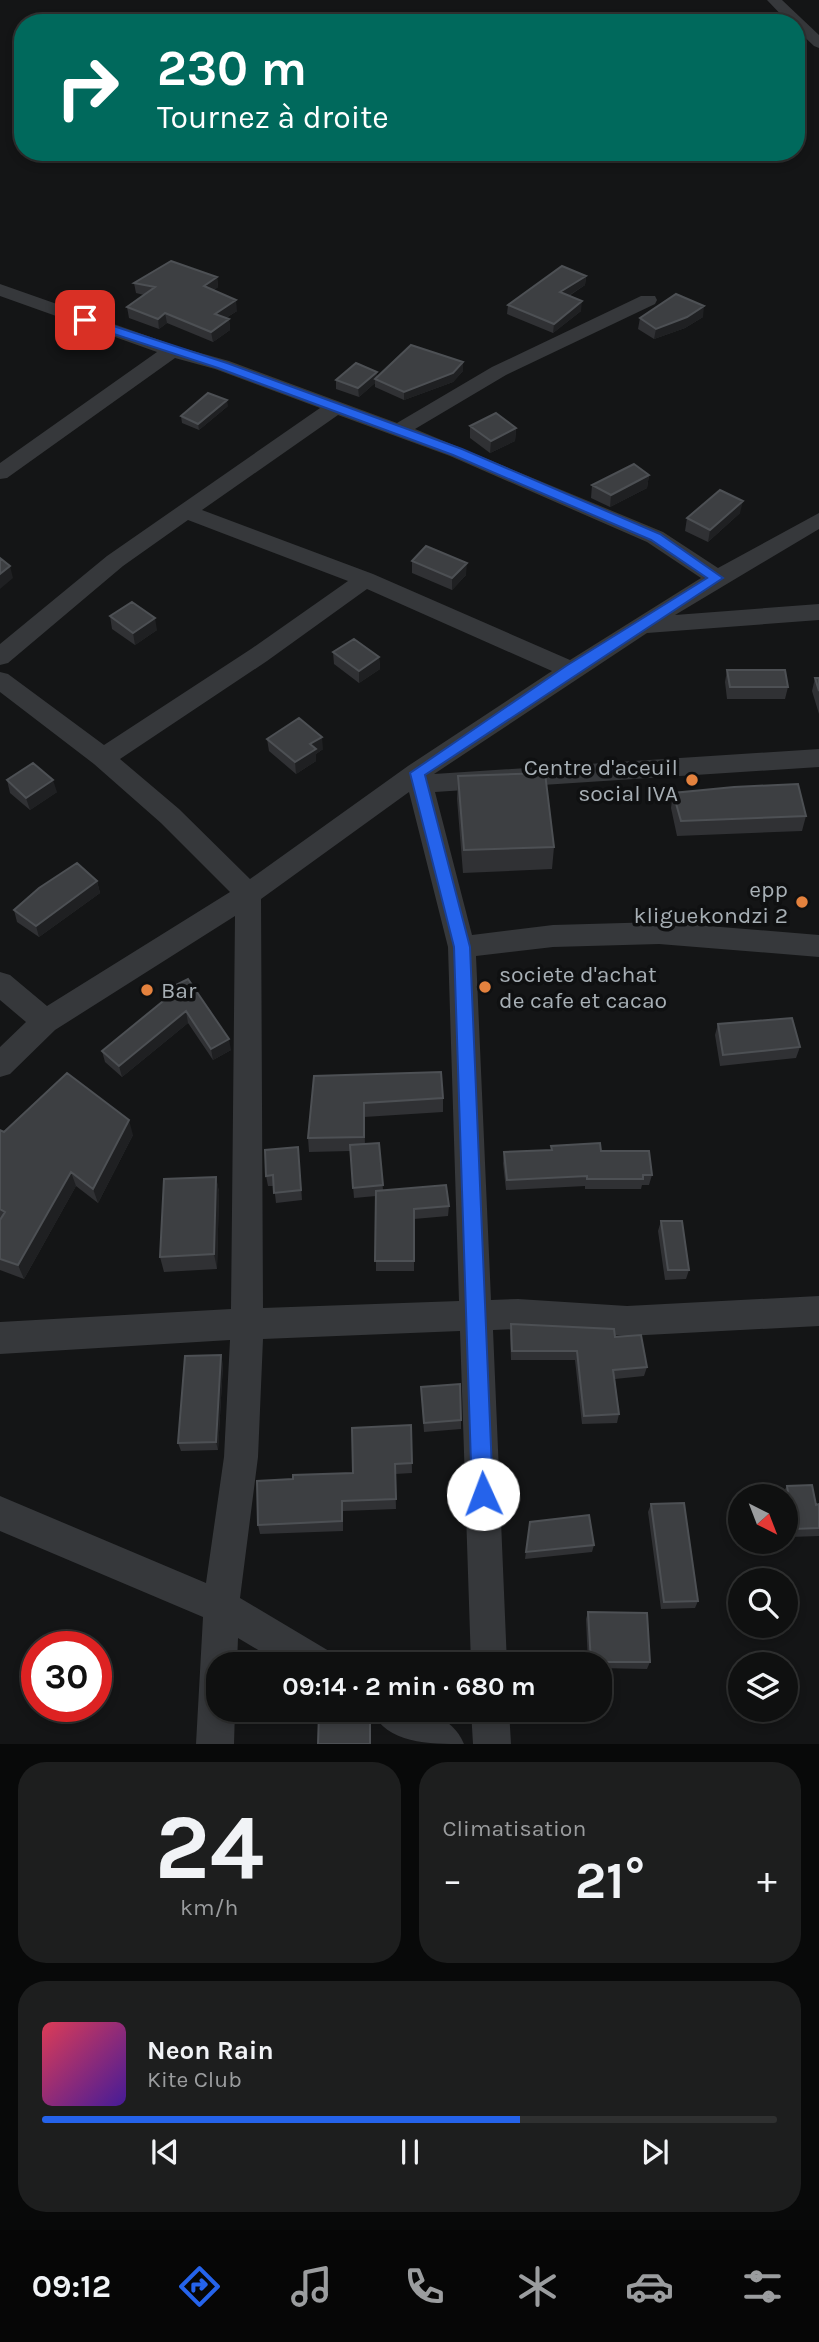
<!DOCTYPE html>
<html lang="fr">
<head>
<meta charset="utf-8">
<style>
	:root { --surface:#0f1010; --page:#1d1e1e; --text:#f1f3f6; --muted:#9b9d9f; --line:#2f3030; --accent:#2563eb }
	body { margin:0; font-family:Karla,sans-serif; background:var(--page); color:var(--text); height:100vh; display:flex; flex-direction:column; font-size:26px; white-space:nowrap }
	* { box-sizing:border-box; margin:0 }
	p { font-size:23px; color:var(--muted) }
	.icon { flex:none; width:38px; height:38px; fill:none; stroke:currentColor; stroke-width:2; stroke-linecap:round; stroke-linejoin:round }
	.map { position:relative; height:1744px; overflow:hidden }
	.drawer { display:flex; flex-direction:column; gap:18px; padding:18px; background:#080909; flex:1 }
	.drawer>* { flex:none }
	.hud { position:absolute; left:14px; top:14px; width:791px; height:147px; border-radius:28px; box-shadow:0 4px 10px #0003,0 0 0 2px var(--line); background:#00695c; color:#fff; overflow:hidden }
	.needle { width:46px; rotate:138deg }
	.controls { position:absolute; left:728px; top:1484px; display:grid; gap:14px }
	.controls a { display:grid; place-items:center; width:70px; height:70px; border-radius:50%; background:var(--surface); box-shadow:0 4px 10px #0003,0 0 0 2px var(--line); font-size:35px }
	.speed { position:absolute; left:21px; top:1631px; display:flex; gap:14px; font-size:35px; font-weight:700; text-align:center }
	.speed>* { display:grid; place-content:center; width:91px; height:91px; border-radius:50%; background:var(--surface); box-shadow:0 4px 10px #0003,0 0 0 2px var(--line); line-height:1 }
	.speed .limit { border:10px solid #d22; background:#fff; color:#111 }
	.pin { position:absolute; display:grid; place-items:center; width:60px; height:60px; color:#fff; margin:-30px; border-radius:14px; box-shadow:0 4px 10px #0006 }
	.me { position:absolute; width:77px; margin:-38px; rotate:358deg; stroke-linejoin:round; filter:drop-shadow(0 0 5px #0008) }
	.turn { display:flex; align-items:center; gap:24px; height:147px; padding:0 28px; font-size:32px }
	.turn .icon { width:91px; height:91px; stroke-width:2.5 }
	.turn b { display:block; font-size:49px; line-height:60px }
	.big { font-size:52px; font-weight:700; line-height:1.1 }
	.drawer .widget { flex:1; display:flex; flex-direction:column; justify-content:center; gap:10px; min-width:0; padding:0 24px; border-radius:28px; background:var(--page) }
	.drawer .dial { align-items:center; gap:0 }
	.dial b { font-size:91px; line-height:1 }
	.song { display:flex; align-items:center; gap:21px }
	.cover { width:84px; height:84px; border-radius:10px; background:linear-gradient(135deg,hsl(350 70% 55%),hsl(260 70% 35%)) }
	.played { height:7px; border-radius:4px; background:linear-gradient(90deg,var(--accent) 65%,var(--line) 65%) }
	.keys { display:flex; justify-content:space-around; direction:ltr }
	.heat { display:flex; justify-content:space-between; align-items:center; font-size:38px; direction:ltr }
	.drawer .tiles { flex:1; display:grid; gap:18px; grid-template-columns:1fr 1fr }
	.widget:last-child { grid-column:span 2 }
	.trip { position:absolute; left:206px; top:1652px; width:406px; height:70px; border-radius:28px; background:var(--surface); box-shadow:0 4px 10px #0003,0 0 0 2px var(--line); font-weight:700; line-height:70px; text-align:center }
	.tab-bar { display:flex; height:112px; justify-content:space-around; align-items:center; background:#060606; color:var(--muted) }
	.tab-bar .icon { width:49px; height:49px }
	.tab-bar .active { color:var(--accent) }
	.tab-bar b { font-size:32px; color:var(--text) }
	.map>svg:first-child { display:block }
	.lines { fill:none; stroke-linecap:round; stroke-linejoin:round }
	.street { fill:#36383b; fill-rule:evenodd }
	.wall { fill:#303134 }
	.shaded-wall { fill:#1f2022 }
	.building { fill:#3d3f42; stroke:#4d5054; stroke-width:2 }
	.route { fill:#2563eb; stroke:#184099; stroke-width:2 }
	.poi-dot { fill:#e4823e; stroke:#0f1011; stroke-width:2.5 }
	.labels { text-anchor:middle; stroke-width:7; stroke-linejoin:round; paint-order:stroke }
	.poi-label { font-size:23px; fill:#a7afb5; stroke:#0f1011; text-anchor:end }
</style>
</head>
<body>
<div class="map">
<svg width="819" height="1744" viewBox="0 0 819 1744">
	<rect width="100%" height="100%" fill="#141516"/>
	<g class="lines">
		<path class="street" d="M767,0h15l37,35v13l-5,-2 -18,-17v-6h-7z
			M0,284l179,63 50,14 168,62 95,-56 149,-71h14l2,4 -2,4 -149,71 -91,54 248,103 55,36 101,-55v16l-144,86 144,-11v16l-172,13 -213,141 385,-25v18l-384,25 37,143 81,-10 106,-3 160,13v22l-160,-13 -106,3 -77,9 15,344 27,-1 109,7 192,-10v30l-192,10 -109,-7 -25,1 14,334h-36l-11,-333 -197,8 -5,118 -18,141 89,53 5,13h-52l-44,-26 -1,26h-18v46h16l-1,34h-38l7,-127 -203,-86v-35l206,87 18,-126 6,-117 -230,14v-32l231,-13 4,-393 -180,114 -45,44 -10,3v-30l26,-25 -26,-22v-28l10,3 37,31 183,-114 -69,-69 -67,-59 -94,-72v-20l8,2 96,71 147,-96 97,-68 -160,-61 -65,46 -115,97 -8,2v-21l107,-88 213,-148 -105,-39 -40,-11 -168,120 -7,1v-16l157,-111 -157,-56zM338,415l112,41 197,86 54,36 -131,82 -197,-86 -171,-64zM367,589l185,82 -144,95 -158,113 -71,-70 -59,-50 147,-98zM409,792l39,155 11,354 -196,7 -2,-409z
			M371,1710c34,-2 78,-3 93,34 -35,0 -77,0 -93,-34z
			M471,1710h38l2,34h-38z"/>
	</g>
	<path class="wall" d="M586,276l-1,9 -16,11 12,15 -28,22 -46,-19 1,-9z
		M217,277l1,10 -4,3 23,21 -11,7 3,1 1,11 -17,12 -46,-19 -8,6 -30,-11 -2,-11 17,-12 -8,-2 -2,-10z
		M703,317l-18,11 -31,11 -16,-10 2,-11z
		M463,371l-10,11 -49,18 -29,-13v-4l-16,14 -23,-8v-9l41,-8v5z
		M228,406l-29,24 -17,-7 -1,-7z
		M470,426l46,2 -1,13 -25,12 -20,-15z
		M649,475l-2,13 -37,19 -19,-9 1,-13z
		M740,513l-32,29 -23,-11 2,-13z
		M412,561l54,14 -14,15 -40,-17z
		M110,616l47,14 -22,15 -23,-16z
		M333,652l46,5 1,12 -21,14 -25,-19z
		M727,670l61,17 -3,12h-58l-2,-17z
		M815,678h4v36l-7,-23z
		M267,739l56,10 -7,5v7l-20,13 -27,-23z
		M458,776l96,71 -2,22 -89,4 -6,-74z
		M7,780l50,12 -27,18 -20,-17z
		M673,793l133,23 -4,15 -125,5 -6,-28z
		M97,881l3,12 -61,44 -22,-15 -3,-12z
		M170,988l61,62 -18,10 -25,-37 -66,54 -17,-15 -3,-11 69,-56z
		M718,1024l82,23 -4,11 -76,8 -5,-31z
		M314,1076l129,22v14l-79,5 1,27 14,-1 4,47 66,16 -1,10 -34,3v52h-38v-75l-22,2 -4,-47 -41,1 -1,-14z
		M0,1130l4,2 129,3 -35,68 -22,-17 -52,93 -24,-9z
		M551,1146l50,5 51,24 -3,10h-7l-1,4h-56v-3l-79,4 -3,-27 1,-11 47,-2z
		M299,1157l3,43 -26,3 -2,-17h-6l-2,-10z
		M216,1177l3,15 -2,77 -53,3 -4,-15z
		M661,1221l28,49 -3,9 -21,1 -7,-49z
		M511,1324l104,13 32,30 -3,9 -29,3 4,35 -2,9 -35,1 -7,-64h-64l-1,-27z
		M223,1364l-5,86 -37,1 -3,-8z
		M421,1387l40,33v9l-37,3z
		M411,1425l1,48 -17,1 1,35 -53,2v20l-83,3 -2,-9 35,-46 60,-6z
		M787,1486l29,19 3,-1v32l-29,1 -4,-23v-18h-3l-1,-2z
		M651,1504l47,97 -3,7 -34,1 -13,-97z
		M529,1529l65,16 -2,7 -67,7z
		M588,1612l62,50 -3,7 -47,-1v-4h-12l-2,-45z
		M557,1710h40l-40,2z"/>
	<path class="shaded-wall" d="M586,276l-1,9 -25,16v-9z
		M217,277l1,10 -13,10 -1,-11z
		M236,300l1,11 -21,13 -1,-10z
		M582,301l-1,10 -28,22 1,-9z
		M704,306l-1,11 -18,11 -31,11 2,-10z
		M165,313l2,10 -8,6 -1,-10z
		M229,319l1,11 -17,12 -2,-10z
		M463,362v9l-10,11 -49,18v-8z
		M377,372v8l-2,-1v4l-16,14 -1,-9z
		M227,400l1,6 -29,24 -1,-6z
		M516,428l-1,13 -25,12 1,-12z
		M649,475l-2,13 -37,19 1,-12z
		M743,501l-3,12 -32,29 2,-12z
		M467,563l-1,12 -14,15v-12z
		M10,566l3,12 -13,11v-15z
		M155,618l2,12 -22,15 -2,-12z
		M379,657l1,12 -21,14v-12z
		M322,737l1,12 -7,5v7l-20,13 -1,-12 15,-18z
		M53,780l4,12 -27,18 -4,-12z
		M97,881l3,12 -61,44 -3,-11z
		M186,1011l2,12 -66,54 -3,-11z
		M229,1039l2,11 -18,10 -2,-11z
		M129,1120l4,15 -35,68 -5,-14z
		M71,1172l5,14 -52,93 -6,-14z
		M216,1177l3,15 -2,77 -3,-15z
		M221,1355l2,9 -5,86 -2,-8z"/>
	<path class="building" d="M171,261l46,16 -13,9 32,14 -21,14 14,5 -18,13 -46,-19 -7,6 -31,-12 28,-20 -21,-4z
		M562,266l24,10 -26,16 22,9 -28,23 -46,-19z
		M676,294l28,12 -17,11 -31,12 -16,-11z
		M411,345l52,17 -10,11 -49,19 -29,-13z
		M356,363l21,9 -19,16 -22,-8z
		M208,393l19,7 -29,24 -17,-8z
		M496,413l20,15 -25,13 -21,-15z
		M634,464l15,11 -38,20 -19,-10z
		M720,490l23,11 -33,29 -23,-12z
		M426,546l41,17 -15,15 -40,-17z
		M0,558l10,8 -10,8z
		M132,602l23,16 -22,15 -23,-17z
		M354,639l25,18 -20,14 -26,-19z
		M727,670h58l3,17h-58z
		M815,678h4v13z
		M299,718l23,19 -12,7 6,5 -21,13 -28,-23z
		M33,763l20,17 -27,18 -19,-18z
		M545,773l9,74 -90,3 -6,-74z
		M798,784l8,32 -125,5 -8,-28 61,-6z
		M77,863l20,18 -61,45 -22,-16 25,-22z
		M188,979l41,60 -18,10 -25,-38 -67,55 -17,-15 71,-58 -3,-5z
		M792,1018l8,29 -77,8 -5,-31z
		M441,1072l2,26 -79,5v34l-56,1 6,-62z
		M67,1073l62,47 -36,69 -22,-17 -53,93 -18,-6v-39l5,-8 -5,-3v-79l4,2z
		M379,1143l4,42 -30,3 -3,-43z
		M600,1143l1,8h48l3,24h-9v4h-56v-3l-80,4 -3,-28 48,-2 -1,-4z
		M298,1147l3,43 -27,3 -1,-18 -7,1 -1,-26z
		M216,1177l-2,77 -54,3 4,-78z
		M446,1185l3,21 -35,3v52h-39l1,-70z
		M661,1221h21l7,49h-21z
		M511,1324l103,5 1,8 26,-2 6,32 -34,3 6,44 -35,2 -7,-65h-65z
		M221,1355l-5,87 -38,1 7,-87z
		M460,1384l1,36 -37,3 -3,-36z
		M411,1425l1,38 -17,1 1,35 -54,2v20l-84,4 -1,-44 36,-2v-4l60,-2 -1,-45z
		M812,1485l4,20 3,-1v24l-25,1 -7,-43z
		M684,1503l14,98 -34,1 -13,-98z
		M589,1515l5,30 -68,7 4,-30z
		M588,1612l59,1 3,49h-59z
		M370,1712v32h-52l1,-31z"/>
	<path class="route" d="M80,318h9l138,45 235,86 198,85 63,44 -298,197 45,172 23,547 -3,8 -7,3 -8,-3 -3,-8 -18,-547 -44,-174 156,-107 141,-88 -56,-38 -198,-85 -235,-87 -138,-45z"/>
	<g class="poi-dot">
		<circle cx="692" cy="780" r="7"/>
		<circle cx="802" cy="902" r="7"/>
		<circle cx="485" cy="987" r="7"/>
		<circle cx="147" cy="990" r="7"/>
	</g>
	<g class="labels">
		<g class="poi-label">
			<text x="678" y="775">Centre d'aceuil<tspan x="678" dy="26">social IVA</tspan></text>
			<text x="788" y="897">epp<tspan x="788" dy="26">kliguekondzi 2</tspan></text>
			<text x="499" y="982" text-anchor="start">societe d'achat<tspan x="499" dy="26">de cafe et cacao</tspan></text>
			<text x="161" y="998" text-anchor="start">Bar</text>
		</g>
	</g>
</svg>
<div class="controls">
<a><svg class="needle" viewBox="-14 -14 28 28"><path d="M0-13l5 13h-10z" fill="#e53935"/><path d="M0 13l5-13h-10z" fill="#9b9d9f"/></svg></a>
<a><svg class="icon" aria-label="search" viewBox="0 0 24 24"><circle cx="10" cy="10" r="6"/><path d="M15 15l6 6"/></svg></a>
<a><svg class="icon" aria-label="layers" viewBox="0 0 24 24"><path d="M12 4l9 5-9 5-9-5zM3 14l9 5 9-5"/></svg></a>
</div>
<div class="speed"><div class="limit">30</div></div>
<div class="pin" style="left:85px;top:320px;background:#d93025"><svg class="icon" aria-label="arrive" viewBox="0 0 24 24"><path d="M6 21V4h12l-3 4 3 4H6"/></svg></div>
<svg class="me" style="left:483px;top:1494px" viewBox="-20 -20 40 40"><circle r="19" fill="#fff"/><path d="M0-13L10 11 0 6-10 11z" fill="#2563eb"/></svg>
<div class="trip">09:14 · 2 min · 680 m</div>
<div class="hud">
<div class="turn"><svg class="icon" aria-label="right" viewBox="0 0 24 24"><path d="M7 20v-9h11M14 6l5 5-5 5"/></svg><div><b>230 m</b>Tournez à droite</div></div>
</div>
</div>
<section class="drawer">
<div class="tiles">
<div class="widget dial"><b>24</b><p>km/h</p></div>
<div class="widget"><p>Climatisation</p>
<div class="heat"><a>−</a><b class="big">21°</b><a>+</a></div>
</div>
<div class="widget">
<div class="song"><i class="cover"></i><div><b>Neon Rain</b><p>Kite Club</p></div></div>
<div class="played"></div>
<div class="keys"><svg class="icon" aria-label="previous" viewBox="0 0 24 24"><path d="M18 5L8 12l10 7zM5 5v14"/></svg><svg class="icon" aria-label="pause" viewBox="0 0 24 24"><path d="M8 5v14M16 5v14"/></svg><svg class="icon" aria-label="next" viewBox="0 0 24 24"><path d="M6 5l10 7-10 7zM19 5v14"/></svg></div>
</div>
</div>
</section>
<nav class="tab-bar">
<b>09:12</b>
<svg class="icon active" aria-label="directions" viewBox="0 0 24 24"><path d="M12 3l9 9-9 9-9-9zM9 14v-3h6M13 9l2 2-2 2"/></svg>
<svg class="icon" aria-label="music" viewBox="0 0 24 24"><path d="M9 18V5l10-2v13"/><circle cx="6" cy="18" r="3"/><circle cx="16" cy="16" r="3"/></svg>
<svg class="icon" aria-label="phone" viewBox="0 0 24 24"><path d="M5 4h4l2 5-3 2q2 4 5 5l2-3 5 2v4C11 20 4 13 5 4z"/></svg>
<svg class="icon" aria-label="climate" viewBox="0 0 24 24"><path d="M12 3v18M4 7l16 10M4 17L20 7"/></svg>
<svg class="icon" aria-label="car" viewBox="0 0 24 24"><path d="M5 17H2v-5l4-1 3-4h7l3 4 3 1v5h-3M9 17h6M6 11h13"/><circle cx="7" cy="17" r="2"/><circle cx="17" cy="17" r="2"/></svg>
<svg class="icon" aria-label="filters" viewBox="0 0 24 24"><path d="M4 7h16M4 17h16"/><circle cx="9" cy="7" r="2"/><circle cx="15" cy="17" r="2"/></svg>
</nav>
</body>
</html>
